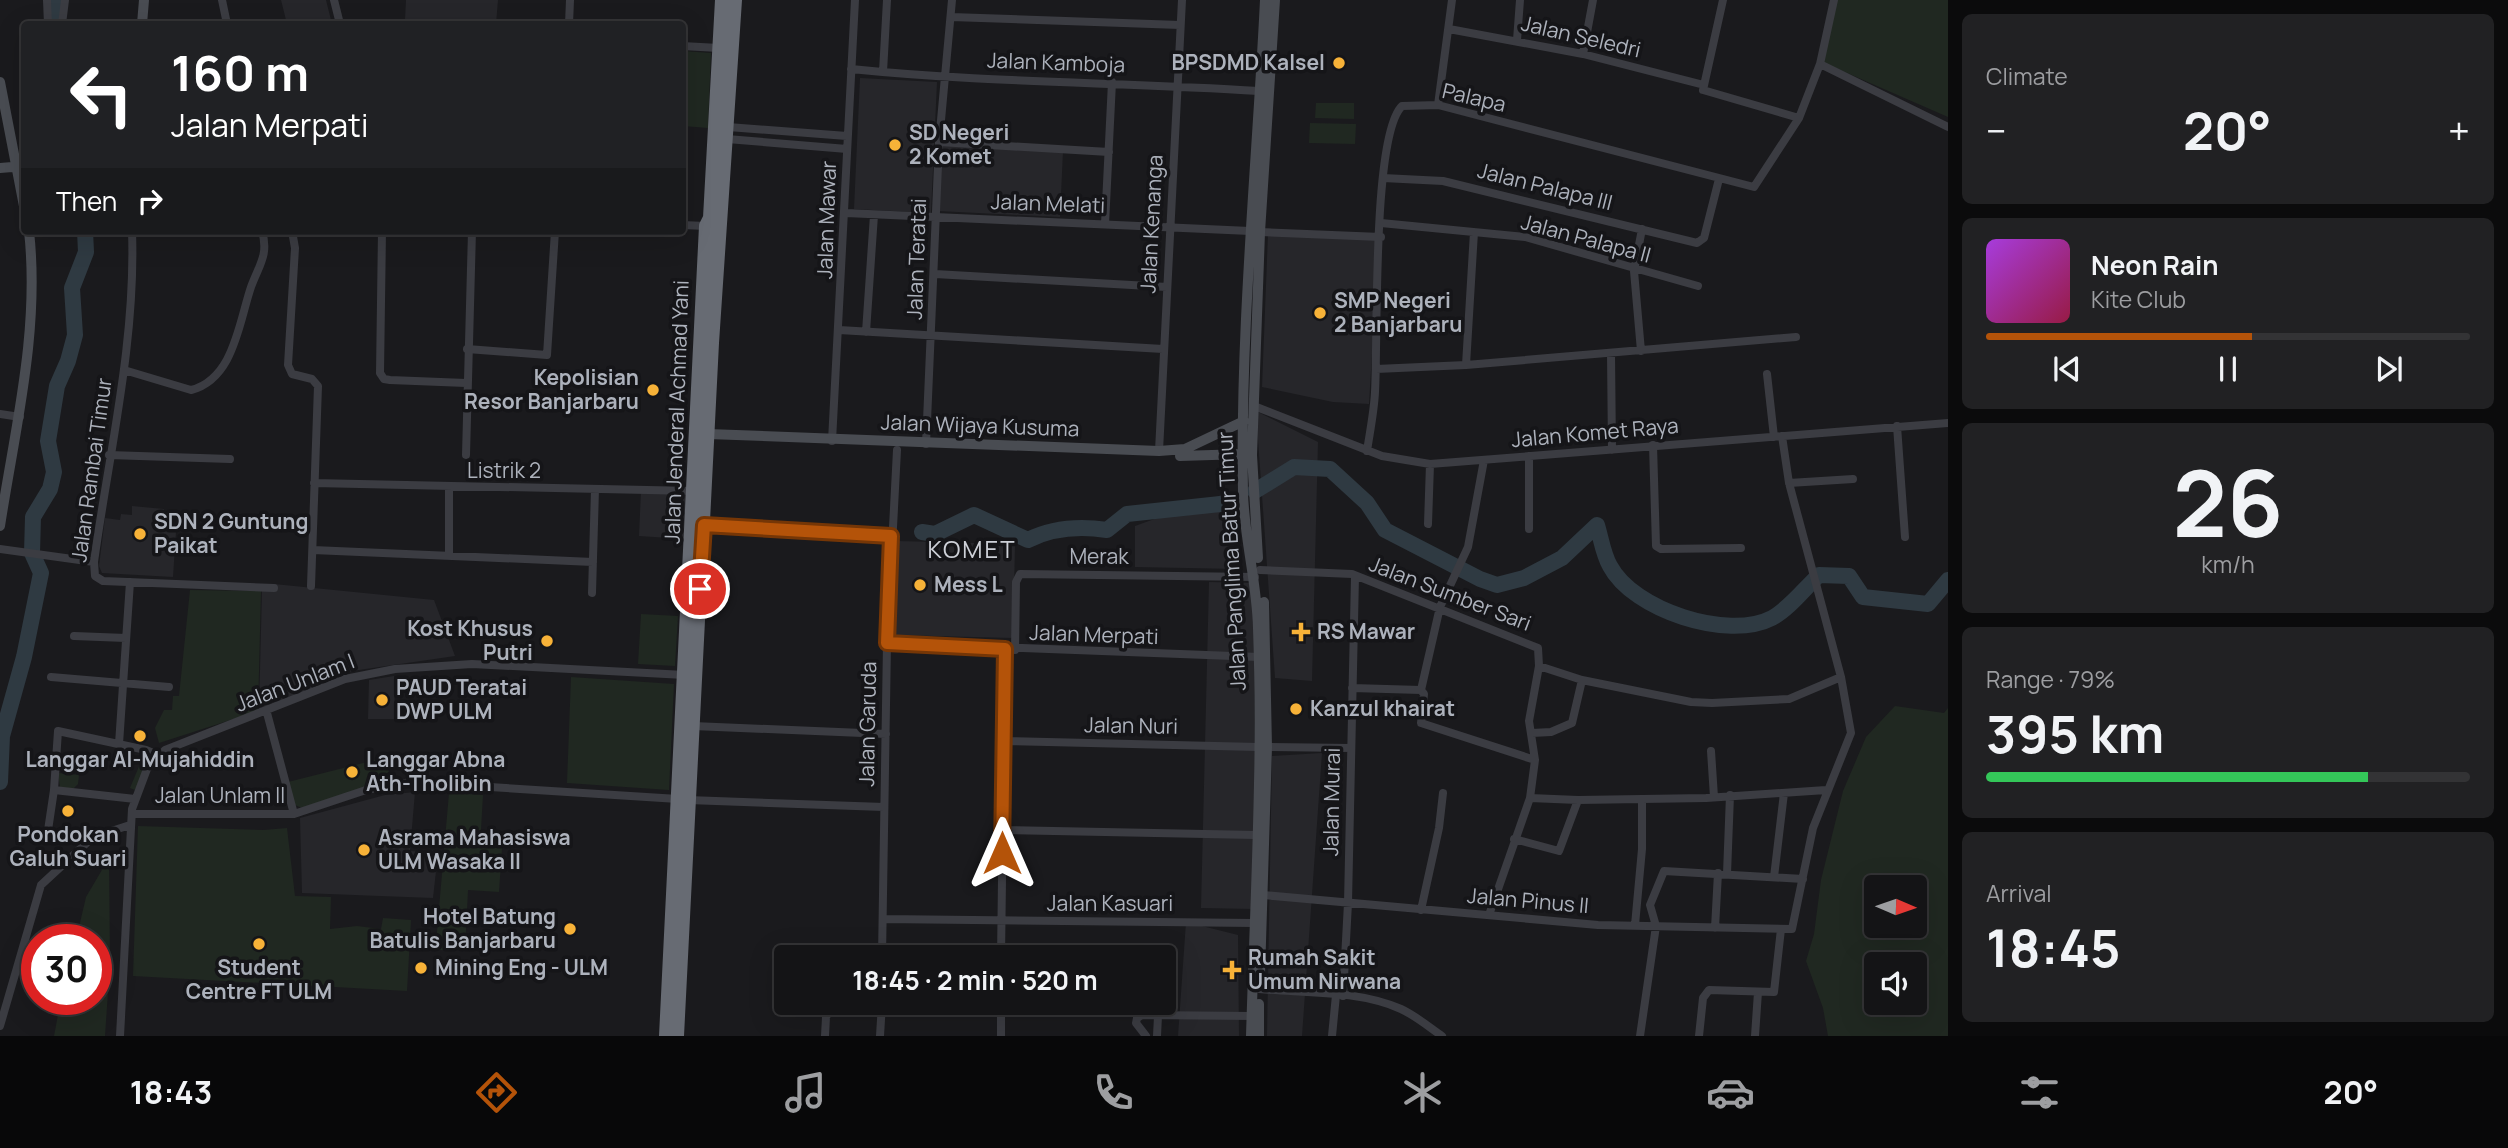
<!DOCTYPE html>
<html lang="en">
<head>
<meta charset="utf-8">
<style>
	:root { --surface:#141416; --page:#212123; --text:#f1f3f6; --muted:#9d9ea1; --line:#333335; --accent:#b45309 }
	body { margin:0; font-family:Manrope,sans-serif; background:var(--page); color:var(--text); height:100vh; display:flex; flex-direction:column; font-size:26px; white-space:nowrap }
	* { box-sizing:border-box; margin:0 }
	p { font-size:23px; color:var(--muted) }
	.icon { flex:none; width:38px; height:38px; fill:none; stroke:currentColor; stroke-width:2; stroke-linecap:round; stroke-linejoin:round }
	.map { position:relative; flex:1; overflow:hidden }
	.panel { display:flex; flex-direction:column; gap:14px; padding:14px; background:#0b0b0c; width:560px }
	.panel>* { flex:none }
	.banner { position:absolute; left:21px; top:21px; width:665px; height:214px; border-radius:7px; box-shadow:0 7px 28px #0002,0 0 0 2px var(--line); background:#202124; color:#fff; overflow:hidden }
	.needle { width:46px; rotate:92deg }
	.tools { position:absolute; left:1864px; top:875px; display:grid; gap:14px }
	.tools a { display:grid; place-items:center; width:63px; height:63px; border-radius:7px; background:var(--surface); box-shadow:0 7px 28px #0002,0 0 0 2px var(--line); font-size:35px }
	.speed { position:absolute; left:21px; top:924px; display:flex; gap:14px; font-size:35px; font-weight:700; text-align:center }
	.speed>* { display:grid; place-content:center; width:91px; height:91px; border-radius:50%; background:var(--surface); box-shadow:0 7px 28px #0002,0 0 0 2px var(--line); line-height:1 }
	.speed .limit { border:10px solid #d22; background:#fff; color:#111 }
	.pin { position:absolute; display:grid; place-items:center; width:60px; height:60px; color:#fff; margin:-30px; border:4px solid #fff; border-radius:50%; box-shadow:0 2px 7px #0007 }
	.me { position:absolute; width:77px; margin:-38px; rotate:0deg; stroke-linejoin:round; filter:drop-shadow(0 0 5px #0008) }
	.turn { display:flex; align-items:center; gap:24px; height:147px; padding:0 35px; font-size:32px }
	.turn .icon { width:91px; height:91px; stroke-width:2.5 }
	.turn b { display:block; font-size:49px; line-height:60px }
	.then { display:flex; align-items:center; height:66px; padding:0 35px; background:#0003; gap:14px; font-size:26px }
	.big { font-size:52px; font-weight:700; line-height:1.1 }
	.panel .card { flex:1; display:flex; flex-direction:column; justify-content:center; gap:10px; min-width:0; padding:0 24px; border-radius:10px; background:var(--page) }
	.panel .dial { align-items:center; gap:0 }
	.dial b { font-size:91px; line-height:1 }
	.song { display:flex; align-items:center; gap:21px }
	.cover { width:84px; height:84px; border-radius:10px; background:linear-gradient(135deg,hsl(280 70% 55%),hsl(340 70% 35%)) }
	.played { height:7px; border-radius:4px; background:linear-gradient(90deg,var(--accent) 55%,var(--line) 55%) }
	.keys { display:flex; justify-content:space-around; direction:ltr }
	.heat { display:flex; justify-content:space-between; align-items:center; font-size:38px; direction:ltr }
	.charge { height:10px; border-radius:5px; background:linear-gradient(90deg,#34c759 79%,var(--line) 0) }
	.trip { position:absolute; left:774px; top:945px; width:402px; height:70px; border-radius:7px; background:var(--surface); box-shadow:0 7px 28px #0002,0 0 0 2px var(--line); font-weight:700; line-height:70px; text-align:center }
	.tabs { display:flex; height:112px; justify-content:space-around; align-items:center; background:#080809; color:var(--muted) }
	.tabs .icon { width:49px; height:49px }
	.tabs .current { color:var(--accent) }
	.tabs b { font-size:32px; color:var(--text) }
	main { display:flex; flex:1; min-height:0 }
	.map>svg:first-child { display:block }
	.built { fill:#26262a }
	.green { fill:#202821; fill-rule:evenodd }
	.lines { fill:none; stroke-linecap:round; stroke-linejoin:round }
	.river { stroke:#2f3a42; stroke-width:16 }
	.street { stroke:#3b3c42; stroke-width:8 }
	.secondary { stroke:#494c52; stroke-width:10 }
	.highway { stroke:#676b73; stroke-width:14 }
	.route-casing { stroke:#753606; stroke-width:18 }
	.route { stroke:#b45309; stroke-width:12 }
	.poi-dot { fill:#f7b238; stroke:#151518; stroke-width:2.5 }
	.labels { text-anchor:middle; stroke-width:7; stroke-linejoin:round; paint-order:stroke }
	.street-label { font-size:21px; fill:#adb2bc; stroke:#151518 }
	.poi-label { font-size:21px; font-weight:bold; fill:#adb2bc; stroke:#151518; text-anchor:start }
	.quarter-label { font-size:24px; letter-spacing:2px; fill:#ced1d8; stroke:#151518 }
</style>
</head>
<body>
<main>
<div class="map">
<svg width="1948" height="1036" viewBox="0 0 1948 1036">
	<rect width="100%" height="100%" fill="#1a1a1d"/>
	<path class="built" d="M281,0h45l5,20 -44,4z
		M406,0h92l-2,24h-98v-3l7,-1z
		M860,78l77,4 -6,131 -77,-4z
		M942,145l121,6 -3,66 -122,-6z
		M1268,234l111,5 -10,165 -36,-2 -71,-15z
		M1256,411l62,31 -6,239 -37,-3z
		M641,491l46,4 -3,44 -45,-3z
		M1227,493l11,76 -103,-2v-41z
		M132,506l32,3 1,7 12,1 -4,60 -71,-4 -3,-7 6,-48 15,2 1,-6 11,1z
		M896,541l119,3 -2,94 -120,-3z
		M1209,582l45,1v326l-53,-1z
		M274,584l160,16 21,56 -103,15 -93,40 3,-121 11,1z
		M394,676l1,43h-27l1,-39z
		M1322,753l-20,283h-35l5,-280z
		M415,792l-5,59 28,2 -5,45 -131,-5 -2,-75 85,-23z
		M1186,922l52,13 1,101h-61z"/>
	<path class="green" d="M1836,0h112v117l-126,-55z
		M683,51l28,2 -3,75 -25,-2z
		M1316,103h38v16l-39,-1z
		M1310,123l46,1 -1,20 -46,-1z
		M190,590l71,1 -3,120 -99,32 -4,-15 9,-18h8l1,-14h6z
		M641,614l37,2 -3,50 -37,-2z
		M571,677l103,7 -5,106 -102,-7z
		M1895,706l49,7 4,-5v328h-120l-5,-28 -17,-47 8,-27 7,-54 22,-89 23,-54zM1876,887h38v39h-38zM1876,964h38v39h-38z
		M145,752l7,5 -17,33 -5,-2z
		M387,757l3,24 -88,27 -7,-3 -7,-23z
		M58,773l21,2 -1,9 -5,5 -13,-2z
		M449,793l34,2 -3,52 22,1 -3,44 -31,-2 -3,60h-27l-2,-7z
		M138,826l126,4 23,-2 8,68 36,1 -1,32 27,-3 24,3 2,-11 28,2 -4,71 -274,-15z
		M109,858l1,105 -5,73h-51l7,-37h35v-59h-20l10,-43z"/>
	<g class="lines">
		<path class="river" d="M55,0l1,24
			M1255,491l39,-24 36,2 37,34 18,27 95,49 17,6 27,-7 38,-20 35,-33c4,13 6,29 13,41 23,44 118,75 162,52 17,-9 33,-30 47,-43l30,1 14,21 65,7 20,-24
			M922,532l13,2 39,-19 54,25c26,-13 52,-14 79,-10l20,-16 112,-12
			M0,782l2,-46 22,-79 17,-84 -9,-20 1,-36 17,-28 4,-17 -6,-31 9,-55 11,-25 7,-26 -3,-47 14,-36 -1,-21"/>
		<path class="street" d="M47,0l1,24
			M222,0l5,24
			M334,0l6,24
			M1723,0l-20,90 96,28
			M951,17l229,8
			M62,24l3,-24
			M569,24l1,-24
			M1449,29l134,25 121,31
			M1517,40l3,-40
			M682,46l37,2
			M1583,54l10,-54
			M1820,64l128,63
			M851,69c136,14 272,13 408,22
			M883,72l4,-72
			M1438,105l14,-105
			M728,127l119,9
			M727,139l120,10
			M939,142l170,10
			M1383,178l60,3 254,62 7,-5 15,-59
			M846,213l404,18
			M1381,223l144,14 173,49
			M1105,224l7,-142
			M682,225l24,1
			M132,231c4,111 -23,222 -38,331l1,14 8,5 171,7
			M292,231l3,17 -7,117 4,9 20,5 6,7 -7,200
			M382,231l-2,142 4,6 6,1 76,3
			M1260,232l121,5
			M935,274l232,13
			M839,330l324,19
			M866,332l8,-117
			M467,349l80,6 8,-124
			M1641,351l-7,-80 8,-42
			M1611,354l1,96
			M1466,365l8,-133
			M1376,369l90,-4 330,-28
			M124,370l67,20c43,-11 48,-68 60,-103 8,-22 18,-32 11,-56
			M1767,374l7,63
			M1254,406l128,50 48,8 518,-41
			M0,414l20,3
			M1897,426l8,111
			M832,441l23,-441
			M926,444l13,-302 13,-142
			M1653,445l3,101 5,3 80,-1
			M1159,451l23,-451
			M1367,451c3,-20 7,-39 8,-59 3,-52 -3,-257 27,-286l36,-1 316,82 45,-69 21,-54 14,-64
			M109,455l121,4
			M466,455l6,-224
			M1529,456v73
			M1484,460l-16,87 -28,60 -19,83 3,4 -3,29 114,37
			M314,483l380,8
			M1789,483l64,-4
			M449,488v68
			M1428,524l2,-60
			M704,525l187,11
			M0,549l94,13
			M313,550l280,12
			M1260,570l92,4 186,74 1,18 -10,55 6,39 -5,38 -41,117
			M592,593l3,-104
			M74,636l52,2
			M887,643l372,14
			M1015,650l1,-68 4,-8 235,3
			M1539,666l43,14
			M51,677l118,10
			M1352,688l69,2
			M267,713l27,101
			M693,726l193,8
			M1532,733l19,-1 21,-9 10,-43 109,22 21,1 77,-4 52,-22
			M1003,741l255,6
			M119,744l11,-162
			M1267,747l84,1
			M1711,751l3,46
			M54,790l81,9
			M688,800l196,7
			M1578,800l128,-2 120,-8
			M135,814h159l72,-24 45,-8 267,17
			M1002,830l254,5
			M47,837l7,-47 4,-59 88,19 12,5
			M1514,839l45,12 19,-51 -48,-2
			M1727,874l3,-79
			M1774,877l10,-84
			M1263,895l335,30 194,4 21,-101 38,-95 -10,-56 -52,-194 -7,-47
			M1421,910l18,-82 4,-35
			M883,919l371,4
			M1635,925l7,-76v-49
			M1715,928l3,-55
			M882,957l5,-314 10,-193
			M1001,957l4,-308
			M1259,989c45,4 100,1 142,20 15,7 28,18 41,27
			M1343,996l5,-93 7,-327
			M0,1026l41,-141 52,-48 37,-12
			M120,1036l12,-227 15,-40 18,-19 180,-71 50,-10 77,-5 213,11
			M825,1036l1,-19 4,-7 52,2
			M880,1036l2,-33
			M1001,1036v-33
			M1146,1036l-10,-13 1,-5 5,-3 110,1
			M1157,1036l1,-20
			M1332,1036l4,-41
			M1640,1036l16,-110 -6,-21 14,-34 139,8
			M1699,1036l4,-38 6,-8 65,2 7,-63
			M1755,1036l3,-44"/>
		<path class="secondary" d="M142,24l2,-24
			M0,82l24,124
			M0,168l24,-2
			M708,434l451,17 26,-2 59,-28
			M1180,456l64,-2
			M0,526c15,-98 40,-195 29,-295
			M1258,558l-6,-103 8,-223 15,-232
			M1260,974l7,-227 -3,-145
			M1251,1036c4,-135 12,-272 7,-408 -1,-46 -14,-90 -15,-136 -3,-164 14,-328 22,-492
			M1259,1036v-32"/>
		<path class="highway" d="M666,1036l40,-810 4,-8 12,-218
			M677,1036l35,-693 23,-343"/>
	</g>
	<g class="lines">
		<g class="route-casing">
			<path id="route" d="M700,589l4,-64 187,11 -4,107 118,6 -3,204"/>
		</g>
		<use href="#route" class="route"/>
	</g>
	<g class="poi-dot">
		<circle cx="1339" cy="63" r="7"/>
		<circle cx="895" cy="145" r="7"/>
		<circle cx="1320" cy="313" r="7"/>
		<circle cx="653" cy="390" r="7"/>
		<circle cx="140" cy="534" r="7"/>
		<circle cx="920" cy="585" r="7"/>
		<path d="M1297.5 621.5h7v7h7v7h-7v7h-7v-7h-7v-7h7z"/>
		<circle cx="547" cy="641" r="7"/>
		<circle cx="382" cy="700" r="7"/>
		<circle cx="1296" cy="709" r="7"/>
		<circle cx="140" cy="736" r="7"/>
		<circle cx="352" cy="772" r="7"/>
		<circle cx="68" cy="811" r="7"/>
		<circle cx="364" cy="850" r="7"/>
		<circle cx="570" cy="929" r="7"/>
		<circle cx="259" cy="944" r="7"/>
		<circle cx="421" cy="968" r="7"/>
		<path d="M1228.5 959.5h7v7h7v7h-7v7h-7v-7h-7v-7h7z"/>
	</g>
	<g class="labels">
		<g class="street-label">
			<text transform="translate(1581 37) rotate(13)" y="7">Jalan Seledri</text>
			<text transform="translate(1056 63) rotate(2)" y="7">Jalan Kamboja</text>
			<text transform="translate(1474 98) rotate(13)" y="7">Palapa</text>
			<text transform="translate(1545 187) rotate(14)" y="7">Jalan Palapa III</text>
			<text transform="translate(1048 204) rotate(2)" y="7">Jalan Melati</text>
			<text transform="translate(827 220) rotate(-88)" y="7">Jalan Mawar</text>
			<text transform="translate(1152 224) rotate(-87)" y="7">Jalan Kenanga</text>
			<text transform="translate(1586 239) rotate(15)" y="7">Jalan Palapa II</text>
			<text transform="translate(917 259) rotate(-88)" y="7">Jalan Teratai</text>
			<text transform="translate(677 412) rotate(-88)" y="7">Jalan Jenderal Achmad Yani</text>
			<text transform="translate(980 426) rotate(2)" y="7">Jalan Wijaya Kusuma</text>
			<text transform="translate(1595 433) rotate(-5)" y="7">Jalan Komet Raya</text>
			<text transform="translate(92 470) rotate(-82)" y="7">Jalan Rambai Timur</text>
			<text x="504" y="478">Listrik 2</text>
			<text x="1099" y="564">Merak</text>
			<text transform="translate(1232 561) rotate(-93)" y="7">Jalan Panglima Batur Timur</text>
			<text transform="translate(1450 594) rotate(21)" y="7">Jalan Sumber Sari</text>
			<text transform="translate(1094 635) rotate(2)" y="7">Jalan Merpati</text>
			<text transform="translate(295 683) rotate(-21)" y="7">Jalan Unlam I</text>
			<text transform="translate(868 724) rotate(-89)" y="7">Jalan Garuda</text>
			<text transform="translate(1131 726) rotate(1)" y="7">Jalan Nuri</text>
			<text x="220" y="803">Jalan Unlam II</text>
			<text transform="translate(1332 802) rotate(-89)" y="7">Jalan Murai</text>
			<text transform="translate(1528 901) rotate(5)" y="7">Jalan Pinus II</text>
			<text x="1110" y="911">Jalan Kasuari</text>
		</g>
		<g class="poi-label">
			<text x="1325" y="70" text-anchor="end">BPSDMD Kalsel</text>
			<text x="909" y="140">SD Negeri<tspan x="909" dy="24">2 Komet</tspan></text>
			<text x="1334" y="308">SMP Negeri<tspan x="1334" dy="24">2 Banjarbaru</tspan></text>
			<text x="639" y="385" text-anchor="end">Kepolisian<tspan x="639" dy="24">Resor Banjarbaru</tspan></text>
			<text x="154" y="529">SDN 2 Guntung<tspan x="154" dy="24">Paikat</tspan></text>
			<text x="934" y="592">Mess L</text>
			<text x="533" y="636" text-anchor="end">Kost Khusus<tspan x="533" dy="24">Putri</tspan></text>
			<text x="1317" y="639">RS Mawar</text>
			<text x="396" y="695">PAUD Teratai<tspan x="396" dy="24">DWP ULM</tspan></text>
			<text x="1310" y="716">Kanzul khairat</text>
			<text x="140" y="767" text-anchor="middle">Langgar Al-Mujahiddin</text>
			<text x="366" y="767">Langgar Abna<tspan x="366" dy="24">Ath-Tholibin</tspan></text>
			<text x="68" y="842" text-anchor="middle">Pondokan<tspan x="68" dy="24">Galuh Suari</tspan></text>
			<text x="378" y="845">Asrama Mahasiswa<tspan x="378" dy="24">ULM Wasaka II</tspan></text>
			<text x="556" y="924" text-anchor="end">Hotel Batung<tspan x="556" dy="24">Batulis Banjarbaru</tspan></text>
			<text x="1248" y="965">Rumah Sakit<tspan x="1248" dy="24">Umum Nirwana</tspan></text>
			<text x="259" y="975" text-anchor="middle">Student<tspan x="259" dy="24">Centre FT ULM</tspan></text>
			<text x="435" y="975">Mining Eng - ULM</text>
		</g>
		<g class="quarter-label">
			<text x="972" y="558">KOMET</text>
		</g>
	</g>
</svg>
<div class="tools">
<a><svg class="needle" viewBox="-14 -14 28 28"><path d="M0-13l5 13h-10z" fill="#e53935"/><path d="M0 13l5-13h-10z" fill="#9d9ea1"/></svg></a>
<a><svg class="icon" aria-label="sound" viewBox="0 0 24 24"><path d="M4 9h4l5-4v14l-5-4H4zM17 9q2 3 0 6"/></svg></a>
</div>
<div class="speed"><div class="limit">30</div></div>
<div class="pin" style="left:700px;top:589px;background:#d93025"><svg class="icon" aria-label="arrive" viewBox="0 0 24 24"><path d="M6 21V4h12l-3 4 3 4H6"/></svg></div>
<svg class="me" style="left:1002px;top:853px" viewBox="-20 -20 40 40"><path d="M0-17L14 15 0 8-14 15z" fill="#b45309" stroke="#fff" stroke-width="4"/></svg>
<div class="trip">18:45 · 2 min · 520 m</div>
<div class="banner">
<div class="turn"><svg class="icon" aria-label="left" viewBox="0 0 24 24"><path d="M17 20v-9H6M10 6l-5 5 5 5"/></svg><div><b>160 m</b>Jalan Merpati</div></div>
<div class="then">Then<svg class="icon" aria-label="right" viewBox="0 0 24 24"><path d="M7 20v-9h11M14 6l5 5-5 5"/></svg></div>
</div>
</div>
<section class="panel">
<div class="card"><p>Climate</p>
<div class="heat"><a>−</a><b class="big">20°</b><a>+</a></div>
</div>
<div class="card">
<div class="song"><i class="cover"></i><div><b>Neon Rain</b><p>Kite Club</p></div></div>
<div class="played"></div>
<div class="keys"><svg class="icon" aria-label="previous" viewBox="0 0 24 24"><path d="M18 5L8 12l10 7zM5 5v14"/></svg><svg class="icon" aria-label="pause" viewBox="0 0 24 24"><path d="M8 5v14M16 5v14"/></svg><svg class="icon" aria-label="next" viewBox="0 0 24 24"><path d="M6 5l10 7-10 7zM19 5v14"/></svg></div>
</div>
<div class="card dial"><b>26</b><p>km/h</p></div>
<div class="card"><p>Range · 79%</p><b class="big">395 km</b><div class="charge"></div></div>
<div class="card"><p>Arrival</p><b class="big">18:45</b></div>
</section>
</main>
<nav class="tabs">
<b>18:43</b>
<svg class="icon current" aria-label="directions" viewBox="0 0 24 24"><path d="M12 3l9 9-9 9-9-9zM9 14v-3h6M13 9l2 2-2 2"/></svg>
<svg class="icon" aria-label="music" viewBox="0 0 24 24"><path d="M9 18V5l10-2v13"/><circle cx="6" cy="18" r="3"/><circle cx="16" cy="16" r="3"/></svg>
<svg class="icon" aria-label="phone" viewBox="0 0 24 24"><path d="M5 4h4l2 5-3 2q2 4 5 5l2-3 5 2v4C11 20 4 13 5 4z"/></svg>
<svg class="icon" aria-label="climate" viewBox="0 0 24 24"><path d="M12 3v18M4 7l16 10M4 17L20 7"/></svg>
<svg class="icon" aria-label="car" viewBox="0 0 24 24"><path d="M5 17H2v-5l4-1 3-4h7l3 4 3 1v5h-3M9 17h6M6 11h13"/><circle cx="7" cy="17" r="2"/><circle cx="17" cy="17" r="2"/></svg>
<svg class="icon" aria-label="filters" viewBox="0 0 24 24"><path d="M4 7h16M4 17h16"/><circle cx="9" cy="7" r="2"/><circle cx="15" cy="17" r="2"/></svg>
<b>20°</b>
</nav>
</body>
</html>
